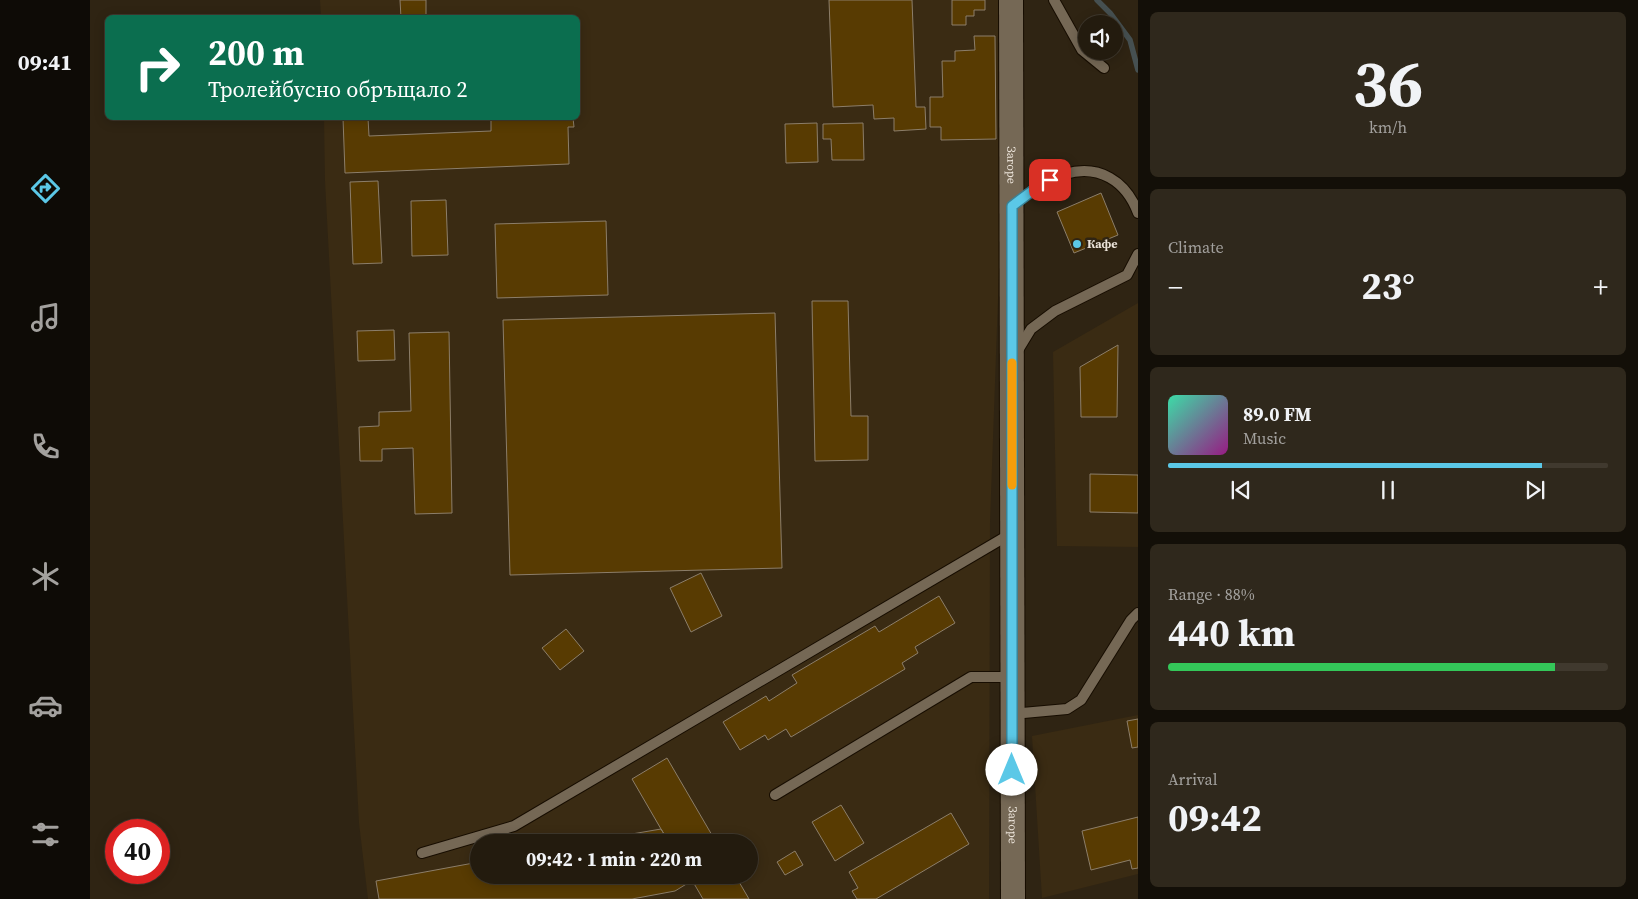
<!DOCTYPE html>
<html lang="en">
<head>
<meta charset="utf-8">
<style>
	:root { --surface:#231b0e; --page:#2f281c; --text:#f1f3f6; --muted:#a3a19e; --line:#40392e; --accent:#5bc8e7 }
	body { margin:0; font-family:"Source Serif 4",serif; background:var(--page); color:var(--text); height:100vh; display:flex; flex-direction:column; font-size:19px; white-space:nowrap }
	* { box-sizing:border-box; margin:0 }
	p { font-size:16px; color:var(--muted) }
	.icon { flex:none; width:28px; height:28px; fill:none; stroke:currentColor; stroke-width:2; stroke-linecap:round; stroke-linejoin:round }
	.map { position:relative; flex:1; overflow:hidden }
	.drawer { display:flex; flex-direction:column; gap:12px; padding:12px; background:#130f08; width:500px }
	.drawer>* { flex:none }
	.banner { position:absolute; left:15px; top:15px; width:475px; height:105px; border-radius:8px; box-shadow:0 2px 12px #0003,0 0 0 1px var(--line); background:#0b6e4f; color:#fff; overflow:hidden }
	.buttons { position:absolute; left:988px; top:15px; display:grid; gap:10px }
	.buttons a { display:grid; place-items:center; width:45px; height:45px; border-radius:50%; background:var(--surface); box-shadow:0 2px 12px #0003,0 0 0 1px var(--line); font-size:25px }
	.speed { position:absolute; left:15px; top:819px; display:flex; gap:10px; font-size:25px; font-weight:700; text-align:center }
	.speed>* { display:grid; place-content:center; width:65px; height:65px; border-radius:50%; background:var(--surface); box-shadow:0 2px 12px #0003,0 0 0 1px var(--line); line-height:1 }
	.speed .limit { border:8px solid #d22; background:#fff; color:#111 }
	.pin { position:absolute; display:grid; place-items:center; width:42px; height:42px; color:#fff; margin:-21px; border-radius:10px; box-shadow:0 2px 8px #0006 }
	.me { position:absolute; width:55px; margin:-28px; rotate:0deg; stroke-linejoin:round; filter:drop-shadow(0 0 4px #0008) }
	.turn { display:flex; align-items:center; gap:18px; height:105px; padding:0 20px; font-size:22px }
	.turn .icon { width:65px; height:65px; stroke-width:2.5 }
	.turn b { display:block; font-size:35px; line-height:42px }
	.big { font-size:38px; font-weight:700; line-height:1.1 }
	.drawer .widget { flex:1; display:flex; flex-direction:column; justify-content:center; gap:8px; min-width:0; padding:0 18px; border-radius:8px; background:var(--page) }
	.drawer .dial { align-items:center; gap:0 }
	.dial b { font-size:65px; line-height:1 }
	.song { display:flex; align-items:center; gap:15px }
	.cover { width:60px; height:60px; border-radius:8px; background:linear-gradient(135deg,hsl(160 70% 55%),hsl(310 70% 35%)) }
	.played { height:5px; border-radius:2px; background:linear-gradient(90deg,var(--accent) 85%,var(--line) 85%) }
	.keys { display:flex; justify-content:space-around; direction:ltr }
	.heat { display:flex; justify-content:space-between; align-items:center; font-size:28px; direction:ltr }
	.charge { height:8px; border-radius:4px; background:linear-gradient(90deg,#34c759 88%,var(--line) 0) }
	.trip { position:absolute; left:380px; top:834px; width:288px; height:50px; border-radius:25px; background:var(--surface); box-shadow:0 2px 12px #0003,0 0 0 1px var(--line); font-weight:700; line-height:50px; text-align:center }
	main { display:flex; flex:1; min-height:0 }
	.tabs { display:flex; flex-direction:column; width:90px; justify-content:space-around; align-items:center; background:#0e0b06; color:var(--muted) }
	.tabs .icon { width:35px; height:35px }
	.tabs .active { color:var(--accent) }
	.tabs b { font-size:22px; color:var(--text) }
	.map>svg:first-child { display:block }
	.built { fill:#3a2b13; fill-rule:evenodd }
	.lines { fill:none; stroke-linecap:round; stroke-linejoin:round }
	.stream { stroke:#465051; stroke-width:5.5 }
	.building { fill:#583b02; stroke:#8c7e6a }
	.service-casing { stroke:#170d01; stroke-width:12 }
	.tertiary-casing { stroke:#170d01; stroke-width:26 }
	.service { stroke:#756855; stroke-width:10 }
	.tertiary { stroke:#756855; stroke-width:24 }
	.route-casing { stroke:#3b8296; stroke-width:12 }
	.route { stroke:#5bc8e7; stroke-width:9 }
	.slow { stroke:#f59e0b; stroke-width:9 }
	.poi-dot { fill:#5bc8e7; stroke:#2f2413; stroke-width:2 }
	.labels { text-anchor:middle; stroke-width:5; stroke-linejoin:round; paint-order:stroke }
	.street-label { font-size:12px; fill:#eae2d8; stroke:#2f2413 }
	.poi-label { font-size:12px; font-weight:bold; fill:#eae2d8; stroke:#2f2413; text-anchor:start }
</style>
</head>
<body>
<main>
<nav class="tabs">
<b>09:41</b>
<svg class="icon active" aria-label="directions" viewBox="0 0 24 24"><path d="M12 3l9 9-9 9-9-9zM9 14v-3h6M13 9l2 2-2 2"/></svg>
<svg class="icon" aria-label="music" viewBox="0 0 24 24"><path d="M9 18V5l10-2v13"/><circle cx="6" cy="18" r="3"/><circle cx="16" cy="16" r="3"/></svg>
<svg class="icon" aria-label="phone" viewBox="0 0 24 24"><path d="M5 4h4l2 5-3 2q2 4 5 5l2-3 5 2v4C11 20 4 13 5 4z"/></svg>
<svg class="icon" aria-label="climate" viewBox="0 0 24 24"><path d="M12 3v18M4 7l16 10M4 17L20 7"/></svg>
<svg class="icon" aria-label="car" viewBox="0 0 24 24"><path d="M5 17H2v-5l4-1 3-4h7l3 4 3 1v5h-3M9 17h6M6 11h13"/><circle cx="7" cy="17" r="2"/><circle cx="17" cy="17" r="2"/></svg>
<svg class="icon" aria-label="filters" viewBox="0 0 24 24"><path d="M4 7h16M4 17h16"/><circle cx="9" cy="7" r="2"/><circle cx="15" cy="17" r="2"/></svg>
</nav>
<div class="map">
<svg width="1048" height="899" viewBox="0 0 1048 899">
	<rect width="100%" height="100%" fill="#2f2413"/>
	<path class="built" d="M230,0h682l1,159 -13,363 -1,377h-621l-9,-76 -34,-642 -1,-63h254v-100l-257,-1zM389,842h270v33h-270z
		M1048,303v244l-81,-1 -4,-194z
		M1048,715v159l-96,24 -10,-162z"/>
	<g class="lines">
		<path class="stream" d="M1007,0l13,13 20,27 8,30"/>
	</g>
	<path class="building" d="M310,0h26v16h-4v2h-21z
		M739,0h83l4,107h9l1,22 -32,2v-13l-20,1 -1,-14 -40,2z
		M862,0h33v10h-11v6h-8v9h-14z
		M884,36h21l1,103 -55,1v-13h-11v-30h13l-1,-36h13v-10l20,-1z
		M253,118h25l1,18 122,-5v-13h82l1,9h-6l1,37 -224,9z
		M727,123l1,39 -32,1 -1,-39z
		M773,123l1,37h-32l-1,-21h-8v-15z
		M288,181l4,82 -29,1 -3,-82z
		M1011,193l17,42 -44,18 -17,-41z
		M356,200l2,55 -36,1 -1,-55z
		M516,221l2,74 -111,3 -2,-74z
		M722,301h36l3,115h17v44l-53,1z
		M685,313l7,255 -272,7 -7,-255z
		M304,330l1,30 -37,1 -1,-30z
		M359,332l3,181 -37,1 -2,-66 -31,1v12h-22l-1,-34 20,-1v-14l32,-1 -2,-78z
		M1028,345l-1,72h-36l-1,-50z
		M1000,474l48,1v38l-48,-1z
		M611,573l21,43 -31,16 -21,-44z
		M849,596l16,27 -40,24 3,6 -16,10 3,6 -114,68 -5,-8 -18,11 -3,-5 -25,15 -17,-28 43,-26 3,5 28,-18 -5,-8 83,-49 4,6z
		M476,629l18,22 -24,19 -18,-22z
		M1048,719v28l-6,1 -5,-27z
		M577,758l49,84h-47l-8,-13 -29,-50z
		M751,805l23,38 -29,18 -23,-39z
		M861,813l18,31 -93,55h-19l-5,-8 6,-3 -9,-16z
		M1048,817v51l-6,1 -2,-9 -39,10 -9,-39z
		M571,829l8,13h-84z
		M705,851l8,14 -18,10 -8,-13z
		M389,862v13h210l4,5 -18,11 -43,8h-253l-3,-18z
		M599,875h46l14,24h-46z"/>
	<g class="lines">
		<g class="service-casing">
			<path id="service" d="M964,0l28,50 22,18
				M923,205c16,-12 33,-26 52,-31 34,-10 61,7 73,39
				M927,352l14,-23 24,-18 72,-36 11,-21
				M922,714l55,-5 14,-9 50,-80 7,-7
				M685,795l196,-118h41
				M332,853l92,-27 498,-293"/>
		</g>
		<g class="tertiary-casing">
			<g id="tertiary">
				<path id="s1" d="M921,0l2,899"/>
			</g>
		</g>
		<use href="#service" class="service"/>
		<use href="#tertiary" class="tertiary"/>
	</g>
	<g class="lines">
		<g class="route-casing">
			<path id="route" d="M922,770v-564l24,-18 14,-8"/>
		</g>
		<use href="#route" class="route"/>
		<path class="slow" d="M922,363v122"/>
	</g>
	<circle class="poi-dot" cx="987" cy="244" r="5"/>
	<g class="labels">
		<g class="street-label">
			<text dy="4" stroke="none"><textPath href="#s1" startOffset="165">Загоре</textPath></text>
			<text dy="4" stroke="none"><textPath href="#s1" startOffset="825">Загоре</textPath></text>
		</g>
		<g class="poi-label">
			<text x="997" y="248">Кафе</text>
		</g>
	</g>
</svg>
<div class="buttons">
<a><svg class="icon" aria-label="sound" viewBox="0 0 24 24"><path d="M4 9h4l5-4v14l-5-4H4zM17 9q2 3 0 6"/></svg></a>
</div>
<div class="speed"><div class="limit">40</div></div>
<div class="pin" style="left:960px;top:180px;background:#d93025"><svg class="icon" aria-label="arrive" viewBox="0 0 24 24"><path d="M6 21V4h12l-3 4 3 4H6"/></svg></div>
<svg class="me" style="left:922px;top:770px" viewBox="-20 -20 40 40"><circle r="19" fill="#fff"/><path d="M0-13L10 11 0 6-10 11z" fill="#5bc8e7"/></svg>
<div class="trip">09:42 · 1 min · 220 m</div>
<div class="banner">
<div class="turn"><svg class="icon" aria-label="right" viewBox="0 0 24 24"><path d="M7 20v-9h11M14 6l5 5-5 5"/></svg><div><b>200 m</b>Тролейбусно обръщало 2</div></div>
</div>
</div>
<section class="drawer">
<div class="widget dial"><b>36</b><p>km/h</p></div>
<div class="widget"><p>Climate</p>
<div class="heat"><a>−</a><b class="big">23°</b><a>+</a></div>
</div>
<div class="widget">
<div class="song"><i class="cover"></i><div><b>89.0 FM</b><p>Music</p></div></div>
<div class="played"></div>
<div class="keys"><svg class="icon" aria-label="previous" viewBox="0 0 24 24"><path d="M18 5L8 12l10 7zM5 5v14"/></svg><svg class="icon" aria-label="pause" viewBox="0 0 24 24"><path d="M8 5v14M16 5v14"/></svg><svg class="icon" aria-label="next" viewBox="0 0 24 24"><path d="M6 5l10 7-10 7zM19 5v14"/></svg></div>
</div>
<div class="widget"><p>Range · 88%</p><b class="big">440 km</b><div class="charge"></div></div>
<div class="widget"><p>Arrival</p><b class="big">09:42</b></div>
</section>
</main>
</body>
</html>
